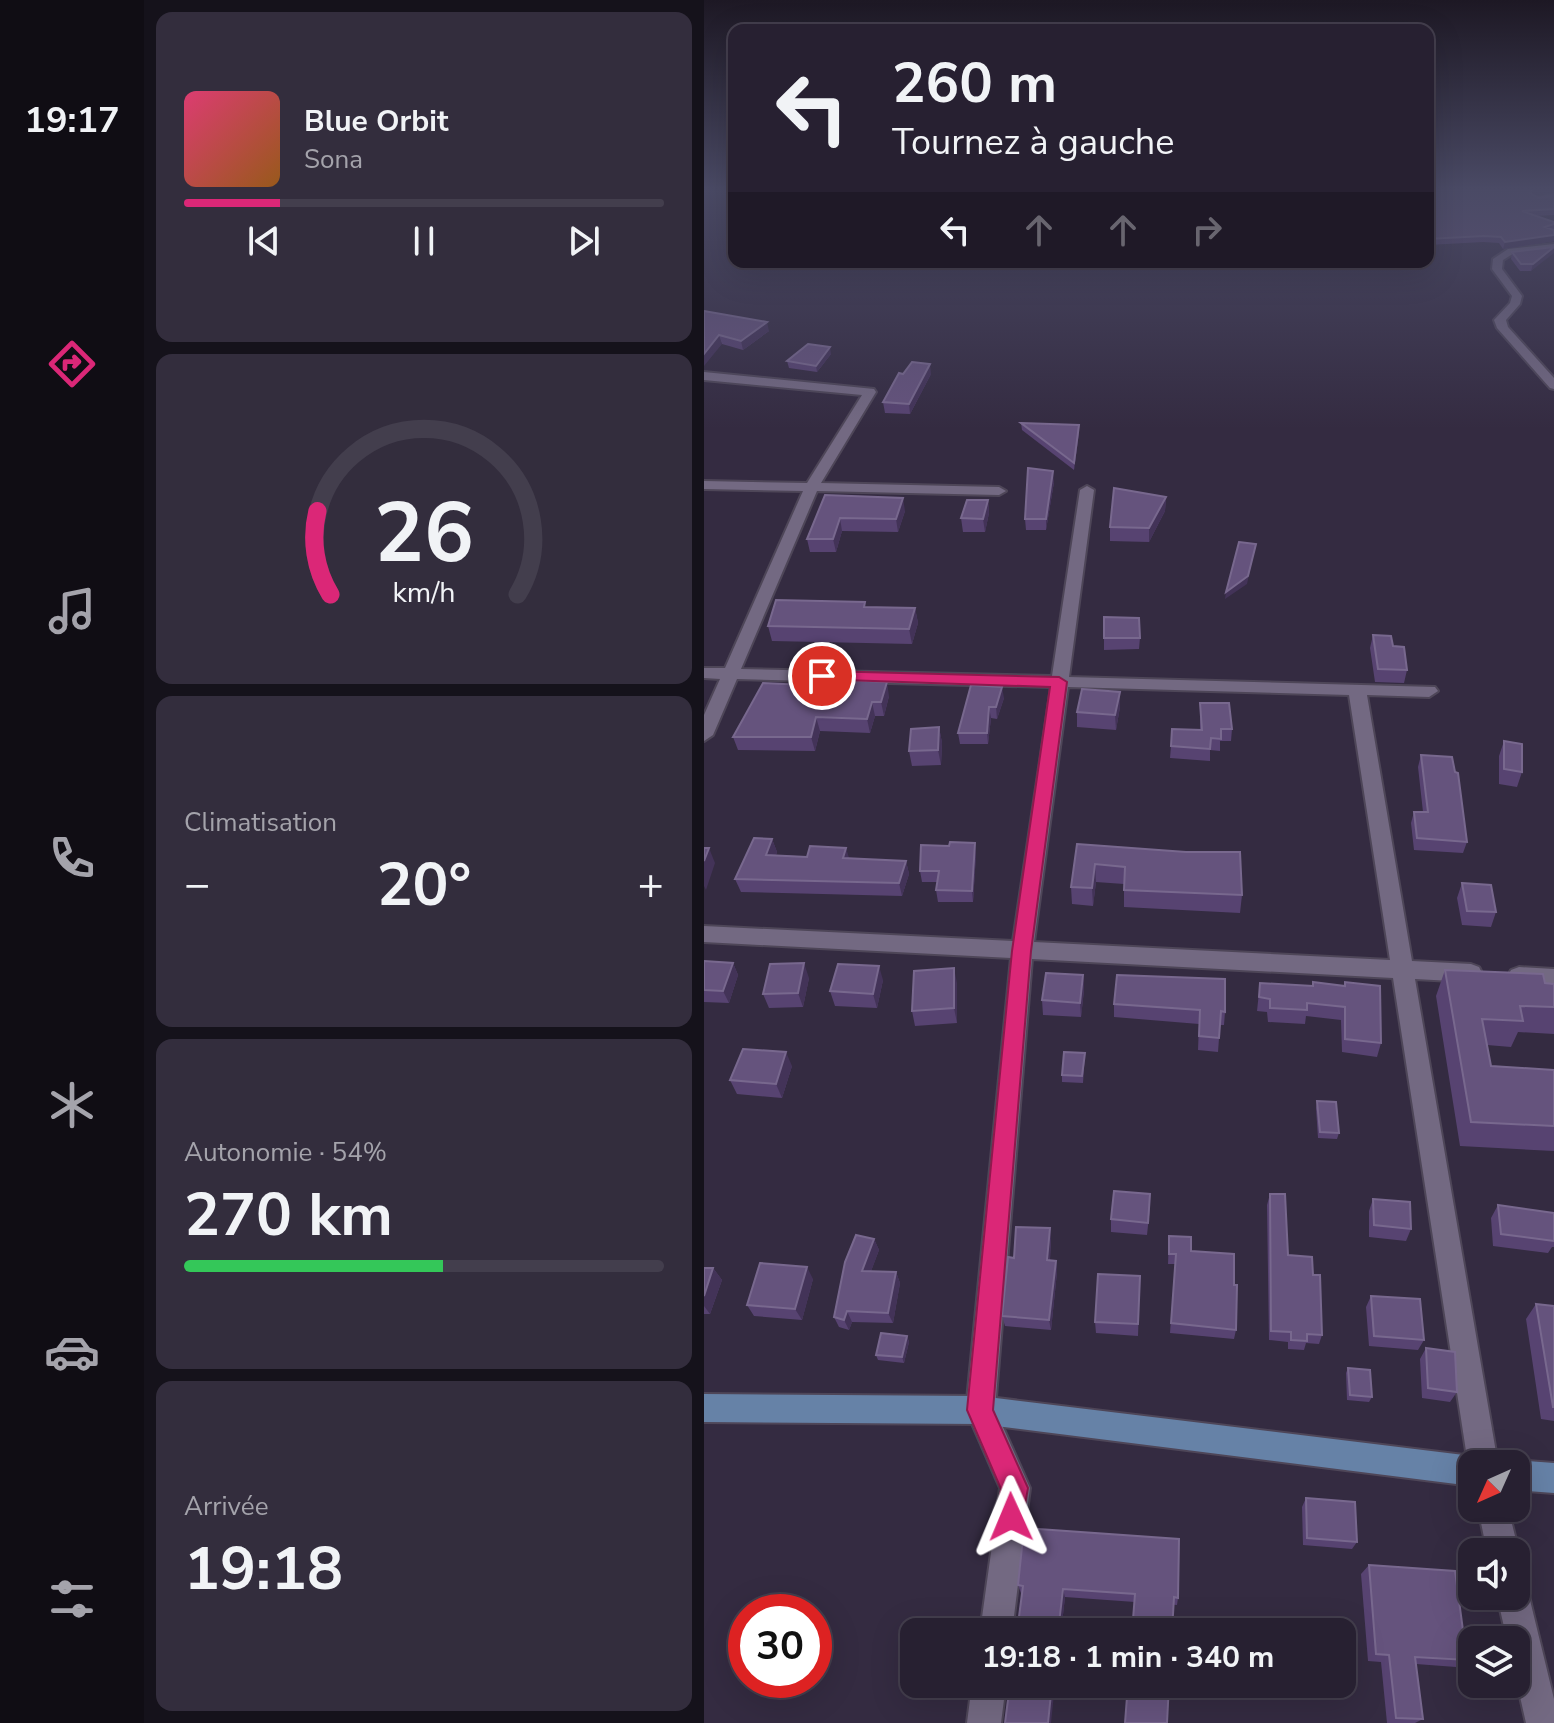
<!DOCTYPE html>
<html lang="fr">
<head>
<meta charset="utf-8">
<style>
	:root { --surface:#272031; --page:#332d3d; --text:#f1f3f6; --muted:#a4a3ab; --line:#433e4d; --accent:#db2777 }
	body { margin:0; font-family:"Nunito Sans",sans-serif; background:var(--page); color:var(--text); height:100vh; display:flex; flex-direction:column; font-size:30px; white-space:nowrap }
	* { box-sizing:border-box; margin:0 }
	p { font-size:26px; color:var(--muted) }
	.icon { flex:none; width:44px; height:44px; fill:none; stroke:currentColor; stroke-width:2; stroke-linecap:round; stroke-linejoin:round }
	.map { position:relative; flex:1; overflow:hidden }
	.drawer { display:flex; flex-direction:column; gap:12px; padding:12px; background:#15121b; width:560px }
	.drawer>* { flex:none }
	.top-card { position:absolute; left:24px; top:24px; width:706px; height:244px; border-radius:16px; box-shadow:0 8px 32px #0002,0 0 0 2px var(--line); background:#272031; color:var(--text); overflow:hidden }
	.needle { width:52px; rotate:225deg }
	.buttons { position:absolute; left:754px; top:1450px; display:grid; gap:16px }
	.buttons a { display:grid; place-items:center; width:72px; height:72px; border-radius:16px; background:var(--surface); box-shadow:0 8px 32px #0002,0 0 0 2px var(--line); font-size:40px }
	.speed { position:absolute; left:24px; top:1594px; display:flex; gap:16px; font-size:40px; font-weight:700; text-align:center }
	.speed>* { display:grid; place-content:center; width:104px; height:104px; border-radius:50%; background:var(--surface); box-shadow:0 8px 32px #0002,0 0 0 2px var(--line); line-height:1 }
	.speed .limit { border:12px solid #d22; background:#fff; color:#111 }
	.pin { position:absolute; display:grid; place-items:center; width:68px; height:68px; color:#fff; margin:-34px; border:4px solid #fff; border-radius:50%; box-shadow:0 2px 8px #0007 }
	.me { position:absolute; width:88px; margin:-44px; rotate:359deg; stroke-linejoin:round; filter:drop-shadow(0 0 6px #0008) }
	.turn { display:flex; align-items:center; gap:28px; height:168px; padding:0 32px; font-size:36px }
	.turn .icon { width:104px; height:104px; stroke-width:2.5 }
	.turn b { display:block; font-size:56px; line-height:68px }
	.lanes { display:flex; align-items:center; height:76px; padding:0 32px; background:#0003; justify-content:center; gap:40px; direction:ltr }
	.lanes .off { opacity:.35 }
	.big { font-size:60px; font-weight:700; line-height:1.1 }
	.drawer .widget { flex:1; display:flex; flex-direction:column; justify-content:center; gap:12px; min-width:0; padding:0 28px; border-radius:16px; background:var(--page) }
	.drawer .dial { align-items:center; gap:0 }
	.dial svg { height:208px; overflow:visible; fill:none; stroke:var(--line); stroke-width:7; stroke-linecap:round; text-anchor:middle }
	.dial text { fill:var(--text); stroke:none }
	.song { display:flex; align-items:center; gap:24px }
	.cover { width:96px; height:96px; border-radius:12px; background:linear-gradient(135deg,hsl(340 70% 55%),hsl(30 70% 35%)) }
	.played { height:8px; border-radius:4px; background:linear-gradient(90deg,var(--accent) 20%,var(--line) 20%) }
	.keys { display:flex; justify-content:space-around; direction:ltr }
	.heat { display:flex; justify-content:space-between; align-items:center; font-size:44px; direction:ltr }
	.charge { height:12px; border-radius:6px; background:linear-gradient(90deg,#34c759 54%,var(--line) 0) }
	.trip { position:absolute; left:196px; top:1618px; width:456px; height:80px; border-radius:16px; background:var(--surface); box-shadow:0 8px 32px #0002,0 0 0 2px var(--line); font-weight:700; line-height:80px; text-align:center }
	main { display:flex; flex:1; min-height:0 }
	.tab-bar { display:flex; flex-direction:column; width:144px; justify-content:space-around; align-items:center; background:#100d14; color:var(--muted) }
	.tab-bar .icon { width:56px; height:56px }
	.tab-bar .on { color:var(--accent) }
	.tab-bar b { font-size:36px; color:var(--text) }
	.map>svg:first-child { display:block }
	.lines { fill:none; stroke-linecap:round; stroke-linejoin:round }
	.minor-casing { stroke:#4e4658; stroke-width:4 }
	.secondary-casing { stroke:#4e4658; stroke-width:4 }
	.minor { fill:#736982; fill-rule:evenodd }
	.secondary { fill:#6682a7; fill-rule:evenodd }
	.wall { fill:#574371 }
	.shaded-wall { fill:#433358 }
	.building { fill:#65537d; stroke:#78688e; stroke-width:2 }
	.route { fill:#db2777; stroke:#8e194d; stroke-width:2 }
</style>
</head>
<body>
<main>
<nav class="tab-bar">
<b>19:17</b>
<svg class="icon on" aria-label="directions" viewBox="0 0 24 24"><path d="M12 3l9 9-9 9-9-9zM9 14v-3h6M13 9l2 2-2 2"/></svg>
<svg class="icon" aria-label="music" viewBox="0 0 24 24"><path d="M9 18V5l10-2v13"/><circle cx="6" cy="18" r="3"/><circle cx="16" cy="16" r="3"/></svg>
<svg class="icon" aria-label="phone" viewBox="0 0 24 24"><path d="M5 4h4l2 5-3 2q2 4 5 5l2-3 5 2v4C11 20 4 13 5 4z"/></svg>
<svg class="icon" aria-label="climate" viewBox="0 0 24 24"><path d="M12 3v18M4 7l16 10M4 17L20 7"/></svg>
<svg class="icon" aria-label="car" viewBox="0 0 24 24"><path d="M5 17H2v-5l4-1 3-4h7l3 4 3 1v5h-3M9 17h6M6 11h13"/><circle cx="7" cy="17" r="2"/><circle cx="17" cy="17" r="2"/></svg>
<svg class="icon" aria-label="filters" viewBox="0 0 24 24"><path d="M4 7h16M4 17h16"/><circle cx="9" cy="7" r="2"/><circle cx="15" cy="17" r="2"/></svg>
</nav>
<section class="drawer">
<div class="widget">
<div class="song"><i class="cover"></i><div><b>Blue Orbit</b><p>Sona</p></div></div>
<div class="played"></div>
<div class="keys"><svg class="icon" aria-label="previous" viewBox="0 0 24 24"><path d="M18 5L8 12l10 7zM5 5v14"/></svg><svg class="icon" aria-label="pause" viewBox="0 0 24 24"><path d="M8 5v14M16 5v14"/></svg><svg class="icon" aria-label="next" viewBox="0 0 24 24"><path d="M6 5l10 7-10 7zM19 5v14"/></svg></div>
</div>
<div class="widget dial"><svg viewBox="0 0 100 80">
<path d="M14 69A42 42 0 1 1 86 69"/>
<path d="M14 69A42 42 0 0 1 9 37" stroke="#db2777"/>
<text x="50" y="56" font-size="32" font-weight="700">26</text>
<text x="50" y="72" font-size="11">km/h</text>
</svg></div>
<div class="widget"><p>Climatisation</p>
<div class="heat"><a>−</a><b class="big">20°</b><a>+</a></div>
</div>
<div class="widget"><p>Autonomie · 54%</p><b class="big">270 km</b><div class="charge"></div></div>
<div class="widget"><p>Arrivée</p><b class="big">19:18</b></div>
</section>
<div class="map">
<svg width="850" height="1723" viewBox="0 0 850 1723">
	<rect width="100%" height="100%" fill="#342b41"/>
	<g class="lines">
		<g class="minor-casing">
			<path id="minor" d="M850,193v6l-17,2 -5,-3z
				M850,244v6l-43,5 -8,5 -1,9 20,27 -2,8 -14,16 2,7 46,51v11l-4,-1 -53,-60 -3,-8 16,-17 2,-7 -20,-27 1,-10 15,-10z
				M0,372l170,17 2,3 -55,91 178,4 7,4 -7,4 -182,-4 -76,178 311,7 28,-186 7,-4 7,4 -25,187 366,10 3,4 -9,6 -62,-2 45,266 59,3 8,3 3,6 -3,6 -8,3 -56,-3 83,485h-26v9l-4,-9 -75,-486 -361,-19 -37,450 35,79 -18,144h-32l20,-144 -34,-78 45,-452 -307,-16v-16l309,15 38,-254 -314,-8 -24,56 -9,6v-26l16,-36 -16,-1v-10h21l78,-177 -99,-2v-8l103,2 55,-88 -158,-15zM364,687l281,8 41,265 -356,-18z
				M815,967l35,2v18l-43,-5 -3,-6 3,-6z
				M774,1508h30l11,44 -3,6v-6h-29z
				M812,1581l8,4 5,11 25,103v24h-28l-10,-44v-39h-9l-10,-44h19z
				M268,1684h34l-5,39h-34z"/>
		</g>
		<g class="secondary-casing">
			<path id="secondary" d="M0,1394l276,2 492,60 12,8h-12v22l-492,-62 -276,-2z
				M812,1460l38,3v30l-38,-3v-26h-10z"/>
		</g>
		<use href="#minor" class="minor"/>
		<use href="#secondary" class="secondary"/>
	</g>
	<path class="wall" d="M724,188h126v3l-21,4 6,3 15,-2v19l-19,1 19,6v20v-1l-51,8 -4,-6 -16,-1 -55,3z
		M850,247l-23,24h-11l-9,-12 1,-7z
		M0,311l65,20 -26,19 -21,-6z
		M127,354l-14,18 -28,-4 -2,-7z
		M227,374l-21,40 -25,-1 -2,-11z
		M317,423l58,9 -5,38 -52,-40z
		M350,482l-8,48h-20l-1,-11z
		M121,495l80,16 -7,21 -56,-1 -6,21h-26l-3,-13z
		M462,497l-1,14 -16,31 -39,-1v-14z
		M284,500l1,13 -4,19h-22l-2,-14z
		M162,607l49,1 3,15 -6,21 -140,-3 -4,-15z
		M400,617l36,21 -1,11 -35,1z
		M669,635l20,11 14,24 -3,13 -29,-1 -5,-34z
		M267,685l33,13 -7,21 -6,-1 -3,26h-28l-2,-11z
		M185,696l-5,20h-9l-5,17 -50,-2 -5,20 -77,-1 -5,-13z
		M496,703l32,26 -1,12h-11v10l-10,-1v11l-40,-3 1,-12 29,-16z
		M416,707l-4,23 -39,-3v-15z
		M235,727l3,16 -1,22 -29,1 -3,-15z
		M800,741l18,31 -5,15 -18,-3v-28z
		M717,755l46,87 -4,11 -49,-3 -3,-27 3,-11h9l-5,-45z
		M68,839l5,13 -1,3 130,6 3,13 -7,22 -161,-4 -6,-13z
		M373,844l165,51 -2,18 -116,-6v-23l-28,-2 -3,24 -21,-2 -1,-17z
		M245,846l27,8 -3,48h-35l-2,-12 2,-8h-16l-2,-11z
		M758,883l34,29 -5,15 -29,-2 -5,-27z
		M0,961l29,2 5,12 -9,28 -25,-1z
		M741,970l109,14v50l-36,-2 -7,15 -24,-2 4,21 63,4v81l-94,-5 -24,-150z
		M379,975l1,15 -3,27 -38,-2 -1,-15z
		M105,978l-6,29 -34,1 -6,-14z
		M179,980l-6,28 -42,-2 -5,-15z
		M641,982l36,61 -4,14 -35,-5 -1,-32 -35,-4 -1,8 -37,-2 -1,-10 -10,-1 3,-28 52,3h32z
		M253,983v40l-42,3 -3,-15z
		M410,1004l111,8 -1,13h-4l-2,27 -20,-2 1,-26 -85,-7z
		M381,1053l-2,30 -21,-1v-7z
		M88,1066l-10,32 -45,-4 -7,-14z
		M613,1101l22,32 -2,6 -19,-1 -2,-30z
		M566,1194l18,61 25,20 9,60 -3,9 -13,-1 -2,7 -16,-1v-7l-19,-2 -2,-135z
		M669,1199l38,30 -5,12 -37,-4v-26z
		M794,1205l56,8v34h-2l-4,6 -55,-7 -2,-28z
		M446,1207l-3,28 -36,-3v-13z
		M465,1236l65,49 2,45 -2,9 -64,-6 5,-69h-7z
		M170,1239l5,11 -8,21 25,1 4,11 -7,40 -41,-1 -3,8 -10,-3 -5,-10z
		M347,1239l-1,21 6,1 1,11 -6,58 -46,-4 -3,-10 12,-58z
		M0,1268h9l9,12 -12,34h-6z
		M436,1276l-2,60 -42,-3 -1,-11z
		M109,1279l-11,41 -48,-4 -7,-11z
		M667,1296l53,44 -6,10 -49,-4 -3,-39z
		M832,1304l18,2v115l-13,-2 -15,-100z
		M203,1336l2,6 -5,21 -26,-3 -2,-5z
		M722,1348l31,44 -7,10 -28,-4 -2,-39z
		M644,1368l24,29 -3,5 -22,-2 -1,-27z
		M602,1498l51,44 -5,7 -49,-4 -1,-38z
		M665,1565l98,95 -11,7 -40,-3 7,55 -8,4h-28l-6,-61 -13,-1 -7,-87z
		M314,1585l160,13 -1,7 -112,-8 -4,35h-44l5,-39h-1z"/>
	<path class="shaded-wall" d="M837,188h13v3l-23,4 -1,-2 3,-4z
		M850,235v6l-51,8 2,-7z
		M850,248v5l-23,18 2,-7z
		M63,322l2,9 -26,19 -2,-9z
		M15,335l3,9 -18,22v-12z
		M126,347l1,7 -14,18 -1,-6z
		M226,364l1,10 -21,40 -1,-10z
		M375,425v7l-5,38v-7z
		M349,471l1,11 -8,48v-11z
		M462,497l-1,14 -16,31v-14z
		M199,498l2,13 -7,21 -2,-13z
		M284,500l1,13 -4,19 -2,-13z
		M136,518l2,13 -6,21 -3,-13z
		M552,544l-9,40 -22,15 1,-7z
		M211,608l3,15 -6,21 -3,-15z
		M183,682l2,14 -5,20 -3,-14z
		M298,687l2,11 -7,21 -1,-12z
		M416,692v15l-4,23 -1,-15z
		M168,702l3,14 -5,17 -3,-14z
		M285,707l2,11 -3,26 -1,-11z
		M112,717l4,14 -5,20 -4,-14z
		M235,727l3,16 -1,22 -3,-15z
		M68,839l5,13 -6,16 -5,-13z
		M271,843l1,11 -3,48 -1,-11z
		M5,848l6,15 -9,27 -2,-4v-25z
		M142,848l4,13 -7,-3z
		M202,861l3,13 -7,22 -3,-13z
		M391,864l1,18 -3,24 -1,-18z
		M29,963l5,12 -9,28 -6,-12z
		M100,963l5,15 -6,29 -5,-14z
		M175,966l4,14 -6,28 -4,-14z
		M250,968l3,15v40l-3,-15z
		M379,975l1,15 -3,27 -1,-14z
		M82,1052l6,14 -10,32 -6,-14z
		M346,1228l1,11 -2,32 -2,-11z
		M170,1239l5,11 -12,32 -5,-11z
		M352,1261l1,11 -6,58 -2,-10z
		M103,1267l6,12 -11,41 -7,-11z
		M9,1268l9,12 -12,34 -6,-8v-10z
		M192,1272l4,11 -7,40 -5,-10z
		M143,1311l5,11 -3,8 -5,-10z
		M203,1336l2,6 -5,21 -2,-6z
		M359,1589l2,8 -4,35h-3z
		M348,1684h3l-4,39h-3z"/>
	<path class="building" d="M724,188h113l-8,1 -3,4 9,5 15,-2v13l-32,2 32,11v2l-9,3 9,3v5l-49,7 -4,-5 -17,-1 -56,3z
		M850,247l-21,17h-12l-9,-12z
		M0,311l63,11 -26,19 -22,-6 -15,19z
		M104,344l22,3 -14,19 -29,-5z
		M208,362l18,2 -21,40 -26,-2 16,-29 4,1z
		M317,423l58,2 -5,38z
		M324,468l25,3 -7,48h-21z
		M410,488l52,9 -17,31 -39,-1z
		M121,495l78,3 -7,21 -56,-1 -7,21h-26z
		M263,500h21l-5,19 -22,-1z
		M535,542l17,2 -8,32 -22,16z
		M72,600l89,2 -1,5 51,1 -6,21 -141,-3z
		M400,617l35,1 1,20h-36z
		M669,635l18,1 2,10 11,1 3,23 -29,-1z
		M103,678l80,4 -6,20h-9l-5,17 -51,-2 -5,20h-78l30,-54 42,2z
		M267,685l31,2 -6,20h-7l-2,26h-29z
		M378,689l38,3 -5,23 -38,-3z
		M496,703h29l3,26h-11v10l-10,-1 -1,11 -39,-3 1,-17 30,1z
		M235,727l-1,23 -29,1 2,-22z
		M800,741l18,3v28l-18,-3z
		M717,755l31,2 3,15 3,1 9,69 -50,-4 -3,-26h14z
		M50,838l18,1 -6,16 41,2 3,-11 36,2 -3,10 63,3 -7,22 -164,-4z
		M246,842l25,1 -3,48 -36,-1 3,-19h-19l1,-26 28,1z
		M373,844l109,8h54l2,43 -118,-5 1,-23 -30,-3 -3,24 -21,-1z
		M0,848h5l-5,13z
		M758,883l29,2 5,27 -29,-1z
		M0,961l29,2 -10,28 -19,-1z
		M100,963l-6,30 -35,1 7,-30z
		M134,964l41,2 -6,28 -43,-3z
		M250,968v40l-42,3 2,-40z
		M741,970l98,4 2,9 9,1v23l-34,-1 3,15 -41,-2 9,47 63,4v56l-83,-4z
		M342,973l37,2 -3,28 -38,-3z
		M413,975l108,4v33l-4,-1 -2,27 -20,-2 1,-26 -86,-6z
		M609,982l32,4v-4l35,4 1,57 -36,-4v-32l-38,-4v7l-37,-2v-9l-11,-2 1,-14 53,3z
		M39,1049l43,3 -10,32 -46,-4z
		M360,1052l21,1 -3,23 -20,-1z
		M613,1101l19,1 3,31 -19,-1z
		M410,1191l36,3 -2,29 -37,-4z
		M566,1194h15l3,61 24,2 1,18h7l2,60 -15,-1v7l-16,-1v-8l-20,-1z
		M669,1199l37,3 1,27 -37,-4z
		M794,1205l56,8v28l-53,-7z
		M312,1227l34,1 -3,32 9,1 -7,59 -47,-4 6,-59 6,1z
		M152,1235l18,4 -12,32 34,1 -8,41 -41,-2 -3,9 -10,-3 11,-55z
		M465,1236l22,1v14l43,3v31h3l-1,45 -65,-7 5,-69h-7z
		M56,1263l47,4 -12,42 -48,-4z
		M0,1268h9l-9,28z
		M394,1274l42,2 -2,48 -43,-2z
		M667,1296l49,3 4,41 -50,-4z
		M832,1304l18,2v101h-1z
		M177,1333l26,3 -5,21 -26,-2z
		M722,1348l29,4 2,40 -29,-4z
		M644,1368l22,2 2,27 -22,-2z
		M602,1498l49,4 2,40 -50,-4z
		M320,1528l155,11 -1,59 -4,-1 -2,35h-40l3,-38 -72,-5 -5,43h-41l6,-46 -5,-1z
		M665,1565l86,6 12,89 -52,-3 8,62 -27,-1 -7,-63 -13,-1z
		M306,1684h42l-4,39h-43z
		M424,1684h41l-2,39h-42z"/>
	<linearGradient id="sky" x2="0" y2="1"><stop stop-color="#1d1824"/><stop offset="0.44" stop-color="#4a4a65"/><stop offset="1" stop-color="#4a4a65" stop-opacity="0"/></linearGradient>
	<rect width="850" height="429" fill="url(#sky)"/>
	<path class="route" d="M118,671l237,6 8,5 -36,269 -38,459 35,78 -7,39 -10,4 -10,-4 -4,-10 4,-28 -34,-79 45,-459 38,-264 -234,-8v-7z"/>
</svg>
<div class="buttons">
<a><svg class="needle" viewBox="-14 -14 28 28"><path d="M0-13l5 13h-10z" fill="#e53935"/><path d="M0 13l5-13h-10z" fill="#a4a3ab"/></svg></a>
<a><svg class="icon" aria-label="sound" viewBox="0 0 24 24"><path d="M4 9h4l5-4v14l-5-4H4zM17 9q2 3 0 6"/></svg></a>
<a><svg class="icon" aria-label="layers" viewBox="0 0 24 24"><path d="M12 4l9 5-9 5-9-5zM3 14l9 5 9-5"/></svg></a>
</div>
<div class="speed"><div class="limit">30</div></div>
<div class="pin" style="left:118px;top:676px;background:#d93025"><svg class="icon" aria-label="arrive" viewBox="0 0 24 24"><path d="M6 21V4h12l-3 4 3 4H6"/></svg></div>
<svg class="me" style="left:307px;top:1517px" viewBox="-20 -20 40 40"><path d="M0-17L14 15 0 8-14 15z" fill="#db2777" stroke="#fff" stroke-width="4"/></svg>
<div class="trip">19:18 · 1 min · 340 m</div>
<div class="top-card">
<div class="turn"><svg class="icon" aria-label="left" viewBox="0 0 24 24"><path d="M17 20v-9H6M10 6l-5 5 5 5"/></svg><div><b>260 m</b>Tournez à gauche</div></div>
<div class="lanes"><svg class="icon" aria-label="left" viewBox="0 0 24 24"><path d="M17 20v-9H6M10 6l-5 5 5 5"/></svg><svg class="icon off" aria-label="ahead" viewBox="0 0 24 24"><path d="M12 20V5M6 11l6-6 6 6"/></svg><svg class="icon off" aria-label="ahead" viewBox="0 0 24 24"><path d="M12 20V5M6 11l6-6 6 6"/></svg><svg class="icon off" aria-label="right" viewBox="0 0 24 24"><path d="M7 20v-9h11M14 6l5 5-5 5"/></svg></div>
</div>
</div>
</main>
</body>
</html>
